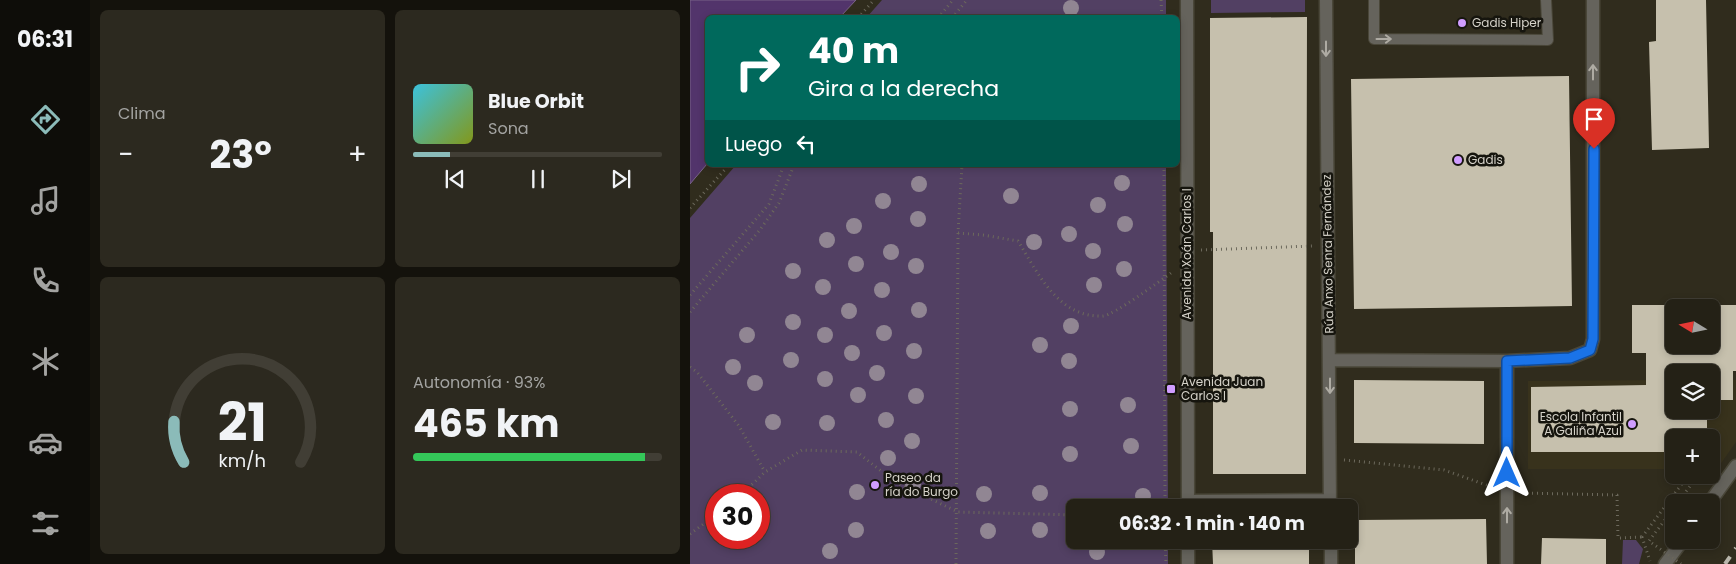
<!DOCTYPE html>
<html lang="es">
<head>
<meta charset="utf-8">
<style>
	:root { --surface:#242116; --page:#2c291f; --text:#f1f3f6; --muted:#a3a3a1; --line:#413e35; --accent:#8bbbb9 }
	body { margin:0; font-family:Poppins,sans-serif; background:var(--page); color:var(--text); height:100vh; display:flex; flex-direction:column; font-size:19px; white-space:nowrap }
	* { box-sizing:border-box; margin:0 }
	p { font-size:16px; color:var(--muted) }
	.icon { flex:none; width:28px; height:28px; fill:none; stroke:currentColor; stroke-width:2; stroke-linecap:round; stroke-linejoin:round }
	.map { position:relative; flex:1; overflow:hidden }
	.side { display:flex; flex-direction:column; gap:10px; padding:10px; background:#14120c; width:600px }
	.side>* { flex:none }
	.banner { position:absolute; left:15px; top:15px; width:475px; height:152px; border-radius:8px; box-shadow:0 2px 8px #0003,0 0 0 1px var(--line); background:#00695c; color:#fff; overflow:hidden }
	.needle { width:32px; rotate:280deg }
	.tools { position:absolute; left:975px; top:299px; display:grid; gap:10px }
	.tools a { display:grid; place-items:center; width:55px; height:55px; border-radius:8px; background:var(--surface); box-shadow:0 2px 8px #0003,0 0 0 1px var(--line); font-size:25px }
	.speed { position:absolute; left:15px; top:484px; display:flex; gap:10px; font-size:25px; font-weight:700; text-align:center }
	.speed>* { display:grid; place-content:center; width:65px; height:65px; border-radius:50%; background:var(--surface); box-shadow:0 2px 8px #0003,0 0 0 1px var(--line); line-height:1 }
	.speed .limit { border:8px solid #d22; background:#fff; color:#111 }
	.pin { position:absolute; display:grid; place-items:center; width:42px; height:42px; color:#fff; margin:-51px -21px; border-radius:50% 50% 50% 0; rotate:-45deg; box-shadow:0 0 5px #0007 }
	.pin .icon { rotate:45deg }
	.me { position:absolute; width:55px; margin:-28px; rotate:0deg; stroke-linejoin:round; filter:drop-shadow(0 0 4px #0008) }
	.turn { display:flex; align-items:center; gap:18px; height:105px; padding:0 20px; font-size:22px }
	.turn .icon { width:65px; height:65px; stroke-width:2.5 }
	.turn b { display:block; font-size:35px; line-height:42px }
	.then { display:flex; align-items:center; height:48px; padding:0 20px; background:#0003; gap:10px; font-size:19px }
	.big { font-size:38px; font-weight:700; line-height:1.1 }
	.side .card { flex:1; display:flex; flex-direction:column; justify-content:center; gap:8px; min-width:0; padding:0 18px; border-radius:8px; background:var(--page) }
	.side .dial { align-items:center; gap:0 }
	.dial svg { height:130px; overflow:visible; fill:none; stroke:var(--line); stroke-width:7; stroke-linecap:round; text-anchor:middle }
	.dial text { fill:var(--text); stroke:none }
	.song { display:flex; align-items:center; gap:15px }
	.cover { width:60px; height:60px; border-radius:8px; background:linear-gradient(135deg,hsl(190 70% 55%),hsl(70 70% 35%)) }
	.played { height:5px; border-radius:2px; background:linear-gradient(90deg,var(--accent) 15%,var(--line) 15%) }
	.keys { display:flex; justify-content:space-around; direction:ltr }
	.heat { display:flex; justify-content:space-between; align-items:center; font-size:28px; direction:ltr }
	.charge { height:8px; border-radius:4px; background:linear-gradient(90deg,#34c759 93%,var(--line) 0) }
	.side .tiles { flex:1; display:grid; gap:10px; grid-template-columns:repeat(2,1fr) }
	.trip { position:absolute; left:376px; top:499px; width:292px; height:50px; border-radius:8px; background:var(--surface); box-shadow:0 2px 8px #0003,0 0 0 1px var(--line); font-weight:700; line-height:50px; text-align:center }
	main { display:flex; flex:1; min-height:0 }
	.menu { display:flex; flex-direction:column; width:90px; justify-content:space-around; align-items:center; background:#0e0d09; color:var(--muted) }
	.menu .icon { width:35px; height:35px }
	.menu .selected { color:var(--accent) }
	.menu b { font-size:22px; color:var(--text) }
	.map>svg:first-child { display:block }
	.built { fill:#38321c }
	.green { fill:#524063; fill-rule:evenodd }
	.water { fill:#52346b; stroke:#796387 }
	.building { fill:#c6c0ad }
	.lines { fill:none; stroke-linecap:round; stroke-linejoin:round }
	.service-casing { stroke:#4a4739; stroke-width:12 }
	.minor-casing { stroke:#4a4739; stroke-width:15 }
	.tertiary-casing { stroke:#4a4739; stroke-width:15 }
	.path { stroke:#6c695c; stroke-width:3; stroke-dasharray:1 4; stroke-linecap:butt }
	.service { stroke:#65635c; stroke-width:10 }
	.minor { stroke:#65635c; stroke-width:12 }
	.tertiary { stroke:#65635c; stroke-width:12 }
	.rail { stroke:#b8b5ab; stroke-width:4; stroke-dasharray:9 9; stroke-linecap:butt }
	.path-bridge { stroke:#6c695c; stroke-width:3; stroke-dasharray:1 4; stroke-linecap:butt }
	.tree { fill:#918693 }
	.oneway { stroke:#aeaba3 }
	.route-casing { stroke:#114b97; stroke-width:12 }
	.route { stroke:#1a73e8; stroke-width:9 }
	.poi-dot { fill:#d09dff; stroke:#16150e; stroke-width:2 }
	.labels { text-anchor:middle; stroke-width:5; stroke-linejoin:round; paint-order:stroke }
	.poi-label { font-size:12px; fill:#d5d2c9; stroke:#16150e; text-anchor:start }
	.street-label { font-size:12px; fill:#d5d2c9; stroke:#16150e }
</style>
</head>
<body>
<main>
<nav class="menu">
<b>06:31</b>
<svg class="icon selected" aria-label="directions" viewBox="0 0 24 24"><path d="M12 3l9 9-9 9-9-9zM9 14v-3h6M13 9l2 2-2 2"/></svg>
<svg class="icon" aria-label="music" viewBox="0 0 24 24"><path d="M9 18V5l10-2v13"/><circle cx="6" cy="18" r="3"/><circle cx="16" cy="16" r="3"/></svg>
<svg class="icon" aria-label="phone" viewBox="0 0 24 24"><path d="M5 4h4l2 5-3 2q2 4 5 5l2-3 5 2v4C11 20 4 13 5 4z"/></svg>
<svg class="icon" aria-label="climate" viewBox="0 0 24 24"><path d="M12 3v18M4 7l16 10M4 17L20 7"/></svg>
<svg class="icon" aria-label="car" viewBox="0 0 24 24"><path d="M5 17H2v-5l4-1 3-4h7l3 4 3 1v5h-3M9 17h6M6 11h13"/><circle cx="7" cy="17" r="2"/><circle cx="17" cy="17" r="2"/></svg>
<svg class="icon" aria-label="filters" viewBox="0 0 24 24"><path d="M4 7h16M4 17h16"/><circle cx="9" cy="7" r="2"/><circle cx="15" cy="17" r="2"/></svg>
</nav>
<section class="side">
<div class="tiles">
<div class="card"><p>Clima</p>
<div class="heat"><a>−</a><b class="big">23°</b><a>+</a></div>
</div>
<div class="card">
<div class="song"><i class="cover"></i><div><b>Blue Orbit</b><p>Sona</p></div></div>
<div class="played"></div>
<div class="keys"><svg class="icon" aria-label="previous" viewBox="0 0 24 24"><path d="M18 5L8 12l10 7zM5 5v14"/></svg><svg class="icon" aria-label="pause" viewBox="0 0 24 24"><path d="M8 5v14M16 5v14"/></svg><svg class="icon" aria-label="next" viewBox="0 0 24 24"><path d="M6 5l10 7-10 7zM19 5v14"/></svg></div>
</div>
<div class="card dial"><svg viewBox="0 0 100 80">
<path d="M14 69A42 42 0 1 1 86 69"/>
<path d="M14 69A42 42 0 0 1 8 44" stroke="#8bbbb9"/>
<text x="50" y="56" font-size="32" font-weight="700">21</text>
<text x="50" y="72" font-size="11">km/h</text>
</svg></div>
<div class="card"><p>Autonomía · 93%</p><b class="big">465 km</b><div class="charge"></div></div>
</div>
</section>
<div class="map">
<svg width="1046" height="564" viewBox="0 0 1046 564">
	<rect width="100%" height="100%" fill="#302c1d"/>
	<path class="built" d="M984,380v30h37v-30h25v62l-19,27h-6v-31h-37v31h-146v-88z"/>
	<path class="green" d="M192,0h284v17h-299z
		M521,0h94v12l-94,1z
		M46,165h430l2,342 -93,1v32h93v24h-478v-346zM26,495h43v43h-43z
		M933,540h13l7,9 -4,15h-17z"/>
	<path class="water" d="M0,0h166l-16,17 -132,1 -1,146 -17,20z"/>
	<path class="building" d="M966,0h50l3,148 -57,2 -3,-108 7,-1z
		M617,17l-1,457h-93v-242h-3v-214z
		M879,76l3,230 -218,3 -3,-230z
		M942,305h42v40h37v-40h25v66h-3v29h-22v-29h-37v39h33v28h-33v14h-143v-65l115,-2v-32h-14z
		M664,380l130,1v63l-130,-1z
		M796,519l1,45h-132v-44z
		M852,538l64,1v25h-65z
		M522,540h97v24h-96z"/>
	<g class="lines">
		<g class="service-casing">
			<path id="service" d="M684,0v39l174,1 -2,-40"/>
		</g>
		<g class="minor-casing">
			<path id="minor" d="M636,0l4,508
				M639,360l178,1 63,-3 20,-8 3,-11v-339
				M817,361v203
				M498,501l142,-1
				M1020,502l26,-36
				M641,540v24
				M975,564l18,-24"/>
		</g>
		<g class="tertiary-casing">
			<path id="tertiary" d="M497,0l1,508
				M498,540v24"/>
		</g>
		<path class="path" d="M471,0l1,18
			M168,18l16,-18
			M248,18l15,-18
			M262,18l15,-18
			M474,165l1,343
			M0,208l39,-43
			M268,233l25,2 35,6c20,32 40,77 85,75 11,-1 57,-35 68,-43
			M511,250l112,-4
			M0,295l79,-91 15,-39
			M0,312l69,-81 20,-28 15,-38
			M0,367l7,5 42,54 26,46
			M654,460l100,10 48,17
			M832,493l95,2 1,43 24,-1
			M51,495l24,-23 37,-22 55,2 38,30 63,30 117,3
			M0,534l26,-19
			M952,537l42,-56 7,4 -13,17
			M952,537l8,24
			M475,540l1,24
			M266,564l2,-331 4,-68"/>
		<use href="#service" class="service"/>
		<use href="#minor" class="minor"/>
		<use href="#tertiary" class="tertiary"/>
		<path class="rail" d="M1035,564l11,-16"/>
		<path class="path-bridge" d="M984,508l-25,33 32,23"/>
	</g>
	<g class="tree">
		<circle cx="381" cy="8" r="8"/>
		<circle cx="432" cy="183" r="8"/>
		<circle cx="229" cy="184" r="8"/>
		<circle cx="321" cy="196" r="8"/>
		<circle cx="193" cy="201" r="8"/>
		<circle cx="408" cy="205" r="8"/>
		<circle cx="228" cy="219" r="8"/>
		<circle cx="435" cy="224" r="8"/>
		<circle cx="164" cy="226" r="8"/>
		<circle cx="379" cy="234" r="8"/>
		<circle cx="137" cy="240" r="8"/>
		<circle cx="344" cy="242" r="8"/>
		<circle cx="403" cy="251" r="8"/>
		<circle cx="201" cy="252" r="8"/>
		<circle cx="166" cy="264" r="8"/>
		<circle cx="226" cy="266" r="8"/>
		<circle cx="434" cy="269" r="8"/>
		<circle cx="103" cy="271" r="8"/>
		<circle cx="404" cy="285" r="8"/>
		<circle cx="133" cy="287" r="8"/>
		<circle cx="192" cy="290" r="8"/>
		<circle cx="229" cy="310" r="8"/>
		<circle cx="159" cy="311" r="8"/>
		<circle cx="103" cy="322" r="8"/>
		<circle cx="381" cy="326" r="8"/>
		<circle cx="194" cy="333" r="8"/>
		<circle cx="57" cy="335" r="8"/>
		<circle cx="135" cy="335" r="8"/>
		<circle cx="350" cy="345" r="8"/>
		<circle cx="224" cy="351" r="8"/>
		<circle cx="162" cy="353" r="8"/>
		<circle cx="101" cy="360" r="8"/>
		<circle cx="379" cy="361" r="8"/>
		<circle cx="43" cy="367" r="8"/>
		<circle cx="187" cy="373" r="8"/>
		<circle cx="135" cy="379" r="8"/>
		<circle cx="65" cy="383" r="8"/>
		<circle cx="168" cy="395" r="8"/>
		<circle cx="226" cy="396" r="8"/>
		<circle cx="438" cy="405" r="8"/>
		<circle cx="380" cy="409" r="8"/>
		<circle cx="196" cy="420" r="8"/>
		<circle cx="83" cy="422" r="8"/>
		<circle cx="137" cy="423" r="8"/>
		<circle cx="222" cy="441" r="8"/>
		<circle cx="441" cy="446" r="8"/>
		<circle cx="380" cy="454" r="8"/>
		<circle cx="198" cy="458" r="8"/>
		<circle cx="223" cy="484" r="8"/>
		<circle cx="167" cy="492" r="8"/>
		<circle cx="350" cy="493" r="8"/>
		<circle cx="294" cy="494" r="8"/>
		<circle cx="453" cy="496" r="8"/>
		<circle cx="166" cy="530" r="8"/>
		<circle cx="350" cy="530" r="8"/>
		<circle cx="298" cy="531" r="8"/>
		<circle cx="140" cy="551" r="8"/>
		<circle cx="407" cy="552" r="8"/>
	</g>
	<defs><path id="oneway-shaft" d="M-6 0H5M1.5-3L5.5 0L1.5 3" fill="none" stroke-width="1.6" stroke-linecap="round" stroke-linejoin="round" transform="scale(1.25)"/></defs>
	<g class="oneway">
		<use href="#oneway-shaft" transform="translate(694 39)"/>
		<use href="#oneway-shaft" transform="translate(636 49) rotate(90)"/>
		<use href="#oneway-shaft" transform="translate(903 72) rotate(-90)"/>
		<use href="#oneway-shaft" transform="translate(640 386) rotate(90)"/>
		<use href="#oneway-shaft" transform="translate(817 515) rotate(-90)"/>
	</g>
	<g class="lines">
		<g class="route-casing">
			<path id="route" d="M817,473v-112l63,-3 20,-8 3,-11 1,-190"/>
		</g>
		<use href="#route" class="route"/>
	</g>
	<g class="poi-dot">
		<circle cx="772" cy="23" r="5"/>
		<circle cx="768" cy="160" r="5"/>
		<rect x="476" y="384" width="10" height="10" rx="2.5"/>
		<circle cx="942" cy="424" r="5"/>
		<circle cx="185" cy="485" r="5"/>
	</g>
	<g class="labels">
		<g class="poi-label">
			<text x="782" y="27">Gadis Hiper</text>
			<text x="778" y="164">Gadis</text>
			<text x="491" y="386">Avenida Juan<tspan x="491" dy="14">Carlos I</tspan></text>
			<text x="932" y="421" text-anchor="end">Escola Infantil<tspan x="932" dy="14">A Galiña Azul</tspan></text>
			<text x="195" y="482">Paseo da<tspan x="195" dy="14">ría do Burgo</tspan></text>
		</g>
		<g class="street-label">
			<text transform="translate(497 254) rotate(-90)" y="4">Avenida Xoán Carlos I</text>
			<text transform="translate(638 254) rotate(-91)" y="4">Rúa Anxo Senra Fernández</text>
		</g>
	</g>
</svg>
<div class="tools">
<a><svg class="needle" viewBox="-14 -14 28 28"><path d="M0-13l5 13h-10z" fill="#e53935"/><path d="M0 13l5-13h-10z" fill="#a3a3a1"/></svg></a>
<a><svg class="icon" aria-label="layers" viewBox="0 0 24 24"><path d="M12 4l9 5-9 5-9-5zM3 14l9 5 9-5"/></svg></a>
<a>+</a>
<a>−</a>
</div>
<div class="speed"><div class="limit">30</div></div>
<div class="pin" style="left:904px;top:149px;background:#d93025"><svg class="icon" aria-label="arrive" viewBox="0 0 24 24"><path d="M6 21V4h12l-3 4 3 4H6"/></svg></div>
<svg class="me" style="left:817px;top:473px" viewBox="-20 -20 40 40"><path d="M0-17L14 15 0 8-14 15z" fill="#1a73e8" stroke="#fff" stroke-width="4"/></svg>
<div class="trip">06:32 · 1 min · 140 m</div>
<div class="banner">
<div class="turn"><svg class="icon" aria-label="right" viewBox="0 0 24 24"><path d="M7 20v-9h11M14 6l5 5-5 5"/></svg><div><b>40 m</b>Gira a la derecha</div></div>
<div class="then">Luego<svg class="icon" aria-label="left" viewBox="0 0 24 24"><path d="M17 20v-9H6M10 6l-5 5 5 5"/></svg></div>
</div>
</div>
</main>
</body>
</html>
